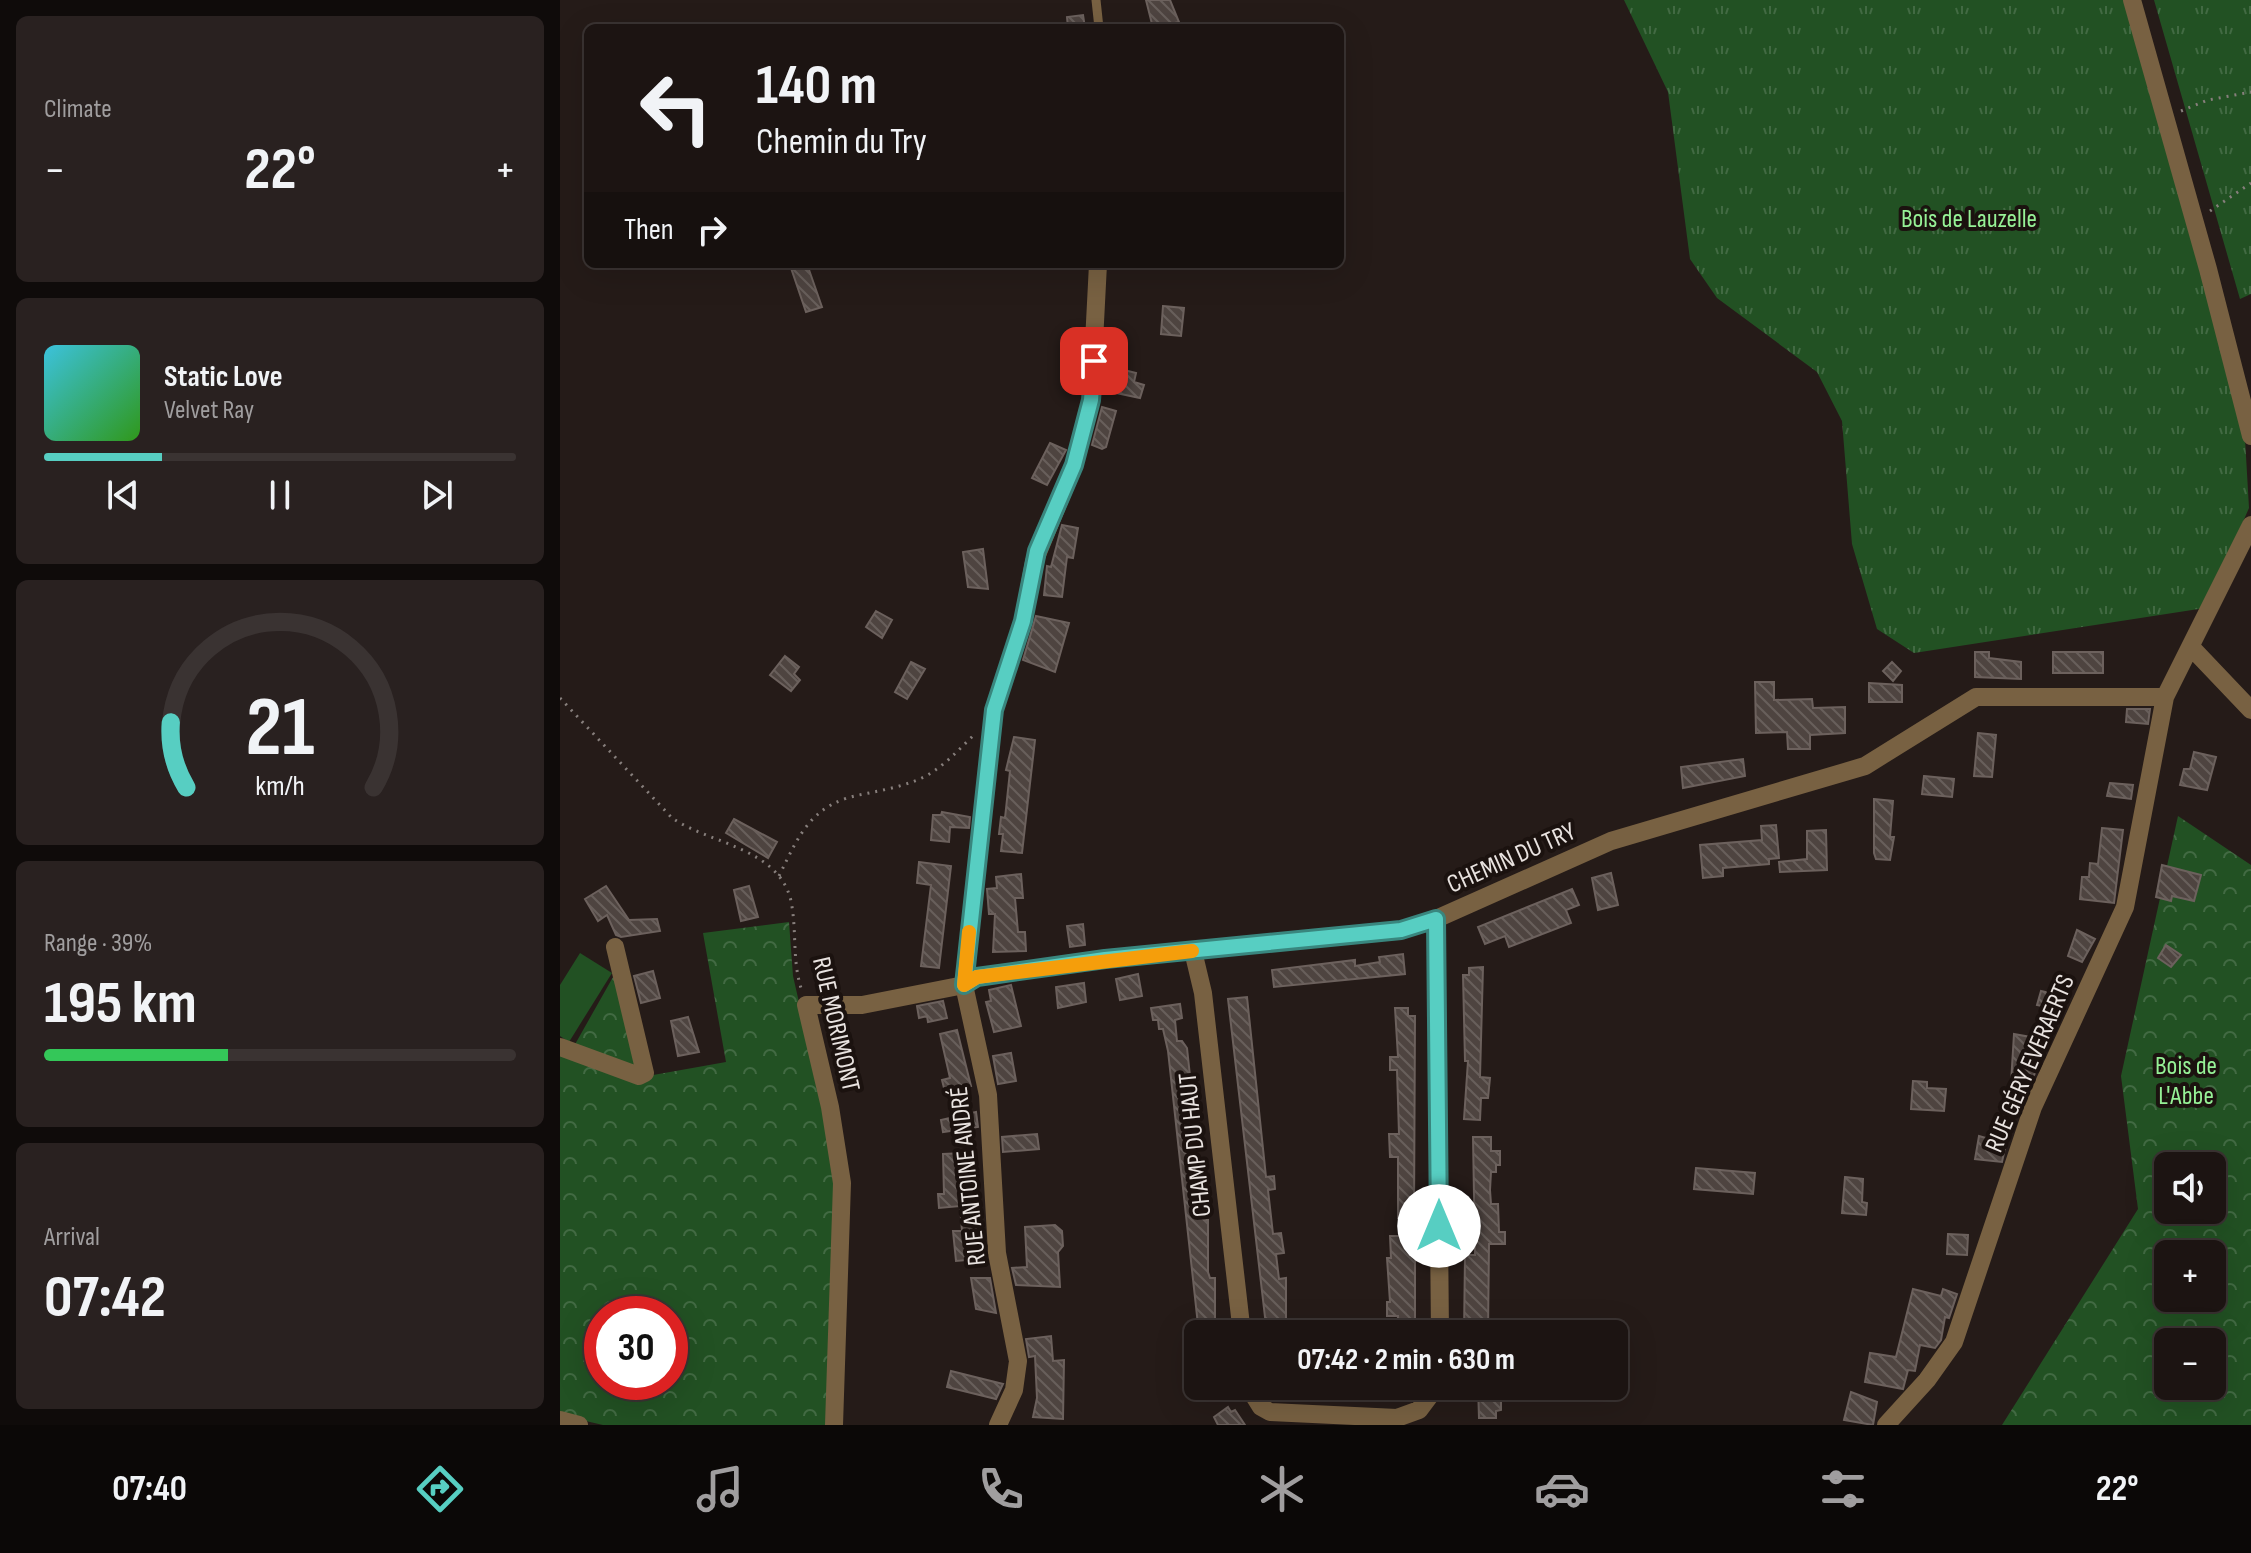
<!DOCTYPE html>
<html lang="en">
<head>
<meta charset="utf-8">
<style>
	:root { --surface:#1c1412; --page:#292120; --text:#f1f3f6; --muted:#a09e9f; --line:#3a3332; --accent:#57cec2 }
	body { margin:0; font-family:"Sofia Sans Condensed",sans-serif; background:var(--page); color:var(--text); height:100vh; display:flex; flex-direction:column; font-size:30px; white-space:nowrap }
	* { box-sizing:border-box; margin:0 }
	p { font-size:26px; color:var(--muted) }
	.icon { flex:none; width:44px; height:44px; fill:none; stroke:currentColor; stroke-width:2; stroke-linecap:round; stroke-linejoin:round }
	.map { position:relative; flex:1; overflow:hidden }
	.sheet { display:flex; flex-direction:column; gap:16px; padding:16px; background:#0f0b0a; width:560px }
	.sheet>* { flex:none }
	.guide { position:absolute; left:24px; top:24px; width:760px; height:244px; border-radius:12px; box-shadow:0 8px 32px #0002,0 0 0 2px var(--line); background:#1c1412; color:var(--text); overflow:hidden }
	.fabs { position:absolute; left:1594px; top:1152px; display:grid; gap:16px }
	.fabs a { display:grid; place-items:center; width:72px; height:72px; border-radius:12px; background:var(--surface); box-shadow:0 8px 32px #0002,0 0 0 2px var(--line); font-size:40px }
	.speed { position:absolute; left:24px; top:1296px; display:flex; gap:16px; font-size:40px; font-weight:700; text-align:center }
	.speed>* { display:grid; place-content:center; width:104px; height:104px; border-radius:50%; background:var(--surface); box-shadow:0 8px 32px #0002,0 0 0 2px var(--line); line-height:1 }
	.speed .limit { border:12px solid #d22; background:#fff; color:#111 }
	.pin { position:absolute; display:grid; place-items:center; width:68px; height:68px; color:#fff; margin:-34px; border-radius:16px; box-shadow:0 4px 12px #0006 }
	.me { position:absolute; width:88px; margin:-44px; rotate:0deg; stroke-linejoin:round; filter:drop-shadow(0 0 6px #0008) }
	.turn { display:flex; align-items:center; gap:28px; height:168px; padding:0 40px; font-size:36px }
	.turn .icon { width:104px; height:104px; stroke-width:2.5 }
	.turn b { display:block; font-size:56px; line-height:68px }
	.then { display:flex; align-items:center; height:76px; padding:0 40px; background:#0003; gap:16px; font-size:30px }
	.big { font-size:60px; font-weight:700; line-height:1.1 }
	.sheet .widget { flex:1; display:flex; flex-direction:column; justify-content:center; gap:12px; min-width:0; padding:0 28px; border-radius:12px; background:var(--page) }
	.sheet .dial { align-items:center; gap:0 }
	.dial svg { height:208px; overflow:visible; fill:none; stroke:var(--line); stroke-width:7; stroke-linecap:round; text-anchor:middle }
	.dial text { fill:var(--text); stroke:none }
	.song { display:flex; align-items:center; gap:24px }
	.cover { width:96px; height:96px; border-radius:12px; background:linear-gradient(135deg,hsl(190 70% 55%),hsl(110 70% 35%)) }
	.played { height:8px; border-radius:4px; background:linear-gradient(90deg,var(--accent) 25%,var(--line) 25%) }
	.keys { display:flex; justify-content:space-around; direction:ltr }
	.heat { display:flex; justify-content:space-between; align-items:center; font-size:44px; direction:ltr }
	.charge { height:12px; border-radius:6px; background:linear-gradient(90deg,#34c759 39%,var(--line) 0) }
	.trip { position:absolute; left:624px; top:1320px; width:444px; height:80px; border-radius:12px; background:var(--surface); box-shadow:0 8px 32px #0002,0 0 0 2px var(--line); font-weight:700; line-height:80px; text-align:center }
	.tab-bar { display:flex; height:128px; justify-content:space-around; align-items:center; background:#0b0807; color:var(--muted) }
	.tab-bar .icon { width:56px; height:56px }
	.tab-bar .on { color:var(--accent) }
	.tab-bar b { font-size:36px; color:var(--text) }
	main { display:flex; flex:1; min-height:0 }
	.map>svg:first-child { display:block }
	.grass { fill:url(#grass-tufts) }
	.forest { fill:url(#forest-crowns); fill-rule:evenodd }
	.pitch { fill:#225123 }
	.building { fill:url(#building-back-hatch); stroke:#6c615d; stroke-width:2 }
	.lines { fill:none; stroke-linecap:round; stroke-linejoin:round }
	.path { stroke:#877f7c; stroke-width:3; stroke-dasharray:2 6; stroke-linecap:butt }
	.service { stroke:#786142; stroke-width:9 }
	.minor { stroke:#786142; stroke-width:18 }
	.route-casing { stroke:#39867e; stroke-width:20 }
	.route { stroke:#57cec2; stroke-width:14 }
	.slow { stroke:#f59e0b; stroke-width:14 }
	.labels { text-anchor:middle; stroke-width:8; stroke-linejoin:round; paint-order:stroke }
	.park-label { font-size:26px; fill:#96f196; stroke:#1b120f }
	.street-label { font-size:26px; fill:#e9e3e0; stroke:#1b120f }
</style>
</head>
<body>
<main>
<section class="sheet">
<div class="widget"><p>Climate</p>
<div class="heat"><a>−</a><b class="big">22°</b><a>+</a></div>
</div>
<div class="widget">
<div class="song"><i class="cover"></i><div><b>Static Love</b><p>Velvet Ray</p></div></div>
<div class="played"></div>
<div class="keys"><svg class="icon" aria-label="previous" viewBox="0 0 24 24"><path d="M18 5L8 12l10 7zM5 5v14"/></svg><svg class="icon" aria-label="pause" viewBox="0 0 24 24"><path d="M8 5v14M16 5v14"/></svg><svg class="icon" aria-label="next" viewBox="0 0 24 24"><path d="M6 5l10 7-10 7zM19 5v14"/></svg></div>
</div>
<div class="widget dial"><svg viewBox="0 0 100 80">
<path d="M14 69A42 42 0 1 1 86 69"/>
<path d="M14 69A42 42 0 0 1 8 44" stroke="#57cec2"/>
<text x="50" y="56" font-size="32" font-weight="700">21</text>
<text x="50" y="72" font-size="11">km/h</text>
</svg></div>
<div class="widget"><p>Range · 39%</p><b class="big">195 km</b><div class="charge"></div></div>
<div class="widget"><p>Arrival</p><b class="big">07:42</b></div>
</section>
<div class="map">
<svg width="1691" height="1425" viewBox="0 0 1691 1425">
	<defs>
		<pattern id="grass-tufts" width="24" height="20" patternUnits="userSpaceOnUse" patternTransform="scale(2)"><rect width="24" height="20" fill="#225123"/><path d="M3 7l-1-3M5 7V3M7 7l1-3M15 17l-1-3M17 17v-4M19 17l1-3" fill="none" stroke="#426a43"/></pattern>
		<pattern id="forest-crowns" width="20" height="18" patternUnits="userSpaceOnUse" patternTransform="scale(2)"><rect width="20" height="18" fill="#225123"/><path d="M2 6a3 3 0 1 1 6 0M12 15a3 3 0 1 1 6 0" fill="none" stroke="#426a43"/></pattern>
		<pattern id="building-back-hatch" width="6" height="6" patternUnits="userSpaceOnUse" patternTransform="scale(2)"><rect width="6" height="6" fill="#4e4440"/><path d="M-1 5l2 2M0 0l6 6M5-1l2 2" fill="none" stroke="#685f5b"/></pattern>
	</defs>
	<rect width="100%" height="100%" fill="#251b18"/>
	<path class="grass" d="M1064,0h508l111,404 6,104 -44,100 -291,45 -37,-24 -25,-85 -10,-123 -25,-49 -100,-74 -27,-39 -22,-167z
		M1594,0h97v294l-11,5z"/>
	<path class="forest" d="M1618,816l73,49v560h-249l136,-216 -17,-133zM1608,1166h44v44h-44zM1608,1254h44v44h-44zM1608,1342h44v44h-44z
		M229,922l4,54 41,180 -6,269h-225l-43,-10v-363l9,3 48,-85 25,107 84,-15 -23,-129zM42,1314h68v68h-68z"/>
	<path class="pitch" d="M20,953l32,20 -43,69 -9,-6v-51z"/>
	<path class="building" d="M586,0h24l9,22 -26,6z
		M523,15l2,13h-17l-1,-11z
		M247,264l15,43 -16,5 -15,-44z
		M603,306l21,2 -3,28 -20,-2z
		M556,368l20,5 -2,9 10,3 -4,13 -24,-5 2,-7 -5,-1z
		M542,407l14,4 -10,36 -4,2 -10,-4z
		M490,443l16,7 -19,35 -15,-7z
		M502,525l16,3 -5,30 -6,-1 -5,40 -18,-2 3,-29 4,1z
		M423,549l5,40 -20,-2 -5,-35z
		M316,611l16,9 -10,18 -16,-11z
		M476,616l33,7 -14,49 -32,-12z
		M1415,652h14v6l32,4v17l-46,-2z
		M1493,652h50v21h-50z
		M225,656l14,11 -5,7 6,6 -9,11 -21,-16z
		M351,662l14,7 -18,30 -12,-7z
		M1332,662l9,9 -8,10 -10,-10z
		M1195,682h19v18l38,-1 1,9 32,-1v26l-35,2v14h-22l-1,-17 -31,1z
		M1309,683l33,2v17h-33z
		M1567,709h23l-2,15 -22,-2z
		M1418,733l18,2 -4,42 -18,-1z
		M454,737l21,3 -13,113 -21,-2 2,-17h-4l2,-17 4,1 5,-47 -4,-1z
		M1634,752l22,5 -9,33 -27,-5 4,-16h6z
		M1183,759l2,17 -62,12 -2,-21z
		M1364,776l30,3 -2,18 -30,-3z
		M1550,783l23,2 -2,14 -24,-3z
		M1314,799l19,2 -3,36h4l-4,23 -14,-1 -2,-6z
		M382,812l28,5 -1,11 -19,-1 -1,15 -18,-2 2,-25h8z
		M174,819l43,23 -9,16 -42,-25z
		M1216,825l3,33 -10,1v5l-46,4v8l-20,2 -3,-33 62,-5 -1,-14z
		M1542,828l21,2 -9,73 -34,-4 2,-22h7l1,-14 8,1z
		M1266,830l1,40 -47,2 -1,-10 28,-3v-28z
		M359,862l32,4 -12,102 -18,-2 10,-81 -14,-2z
		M1602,865l39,10 -7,26 -22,-5 -1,5 -15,-4z
		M1051,873l7,32 -20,5 -6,-32z
		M461,874l2,24h-8l3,34h7l1,19 -33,1 2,-38h-6l-2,-25 10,-1 -1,-11z
		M46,886l23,34 28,-1 3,12 -39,6 -5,-2 -9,-20 -9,6 -13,-22z
		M189,886l9,31 -17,4 -7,-31z
		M1012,889l7,16 -13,5 5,13 -62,24 -4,-11 -20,8 -7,-17z
		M523,924l2,21 -15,2 -3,-21z
		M1517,930l18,9 -13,23 -14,-6z
		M1606,945l15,10 -10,12 -13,-9z
		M843,954l2,20 -131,13 -2,-17 83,-10v6l25,-4 -1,-5z
		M923,967l-3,110 10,1 -2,20h-7l-1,22 -16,-1 4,-58h-3l-2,-86h6v-7z
		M93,971l7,27 -19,5 -7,-27z
		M578,974l4,22 -22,4 -4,-21z
		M524,983l2,19 -28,6 -2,-21z
		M451,985l10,41 -27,6 -8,-30 5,-1 -2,-11z
		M1481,991l18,4 -3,14 -19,-4z
		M687,997l19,180 8,-1 1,13 -7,1 5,44 8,-1 3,20 -8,1 3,25 7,-1v56h-19l-2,-17 -37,-318z
		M383,1001l4,17 -19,4 -1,-6 -8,2 -2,-12z
		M620,1004l2,14 -7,2 2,21h5l5,7 3,28h-4l9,41 -1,38 3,6h4v53l3,6h4v52l2,6h5v56h-16l-31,-283 -5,-22h-4l-1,-9h-5l-2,-12z
		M835,1008h13v8h7l-1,201 -16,1v-61h-8l-1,-23h10l-2,-64h-7v-13h8z
		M128,1017l11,35 -21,4 -7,-35z
		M397,1030l14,56 -26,6 -3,-12 8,-2 -10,-44z
		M1454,1034l22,4 -6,31 6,1 -6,16 -19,-3z
		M451,1053l5,28 -18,3 -5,-28z
		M1353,1081l14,1v6l19,1 -2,22 -33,-2z
		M416,1112l2,15 -35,5 -2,-12z
		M477,1134l2,15 -36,3 -1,-15z
		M1419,1136l27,8 -4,18 -27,-3z
		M913,1137h18v14h9v14h-4v7h-5l-1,18 1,14h7l1,28h6v12h-16l-1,90h-24l1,-79h10z
		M404,1153l1,39 8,-1 5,68 -22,2 -3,-30h9l-2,-25 -21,2 -1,-14h6l-1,-40z
		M1136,1168l59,5 -2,21 -59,-5z
		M1285,1177l18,2 -1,23 5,1 -1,12 -24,-2z
		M495,1225l7,6 1,15 -5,6 2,35 -44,-2 -4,-17 15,-1 -2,-40z
		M1388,1234l20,1 -1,20 -20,-1z
		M830,1236h18v8h7v90h-18l1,-18h-11v-14h3l-3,-44h4z
		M411,1278h19l6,35 -20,-4z
		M1353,1289l28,7 2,-7 14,5 -8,24 -4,-1 -4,23 -6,8 -15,-3 -5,26 -7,-1 -5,19 -38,-7 5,-29 26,4z
		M491,1336l2,25 11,-1 -1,59 -30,-2 4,-19 -2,-42 -6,1 -3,-18z
		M391,1371l52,13 -1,2 -6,13 -49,-12z
		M918,1386h23v24l-5,1v7h-17z
		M1291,1392l26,10 -4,23 -29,-5z
		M668,1407l3,5 4,-2 10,15h-27l-4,-8z"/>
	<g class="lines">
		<path class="path" d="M1621,111l27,-11 43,-8
			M1650,211l41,-28
			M0,698l112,120c38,26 107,30 119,83 6,30 1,58 10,87
			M219,876c21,-43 33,-73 85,-82 20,-4 41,-8 60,-17 21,-11 35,-28 52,-44"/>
		<path class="service" d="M536,0l3,28"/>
		<path class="minor" d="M1572,0l76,269 43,167
			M1631,647l60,63
			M876,919l4,415
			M633,951l10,42 39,341
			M0,1047l79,29 6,-3 -30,-126
			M688,1386l13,21 9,5 127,6 22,-8 18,-24
			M0,1420l19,5
			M274,1425l8,-242 -12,-76 -24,-102h56l102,-20 13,-8 128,-18 296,-29 35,-11 175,-78 254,-75 111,-69h189
			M438,1425l16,-35 4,-29 -21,-108 -9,-158 -24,-110 30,-275 29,-89 11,-59 40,-97 17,-65 7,-136
			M1326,1425l41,-45 27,-38 79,-235 92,-200 40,-210 86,-172"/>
	</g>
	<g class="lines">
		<g class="route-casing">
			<path id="route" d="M534,361l-3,39 -17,65 -37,86 -14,70 -29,89 -30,275 13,-8 128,-18 296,-29 35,-11 3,307"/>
		</g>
		<use href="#route" class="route"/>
		<path class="slow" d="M409,932l-5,53 13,-8 215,-26"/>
	</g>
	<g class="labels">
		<g class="park-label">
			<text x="1409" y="227">Bois de Lauzelle</text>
			<text x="1626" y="1074">Bois de<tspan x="1626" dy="30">L'Abbe</tspan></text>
		</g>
		<g class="street-label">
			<text transform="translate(951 857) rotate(-24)" y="9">CHEMIN DU TRY</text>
			<text transform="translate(277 1024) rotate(77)" y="9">RUE MORIMONT</text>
			<text transform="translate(1469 1063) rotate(-67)" y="9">RUE GÉRY EVERAERTS</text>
			<text transform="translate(634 1145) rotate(-96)" y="9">CHAMP DU HAUT</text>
			<text transform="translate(407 1176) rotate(-96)" y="9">RUE ANTOINE ANDRÉ</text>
		</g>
	</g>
</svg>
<div class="fabs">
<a><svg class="icon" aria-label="sound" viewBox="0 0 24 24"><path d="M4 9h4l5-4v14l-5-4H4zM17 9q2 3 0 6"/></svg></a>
<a>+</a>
<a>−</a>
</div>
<div class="speed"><div class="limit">30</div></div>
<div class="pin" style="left:534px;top:361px;background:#d93025"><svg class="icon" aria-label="arrive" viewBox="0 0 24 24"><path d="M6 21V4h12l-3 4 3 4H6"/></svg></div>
<svg class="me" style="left:879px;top:1226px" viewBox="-20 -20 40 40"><circle r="19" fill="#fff"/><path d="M0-13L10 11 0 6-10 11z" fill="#57cec2"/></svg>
<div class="trip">07:42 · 2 min · 630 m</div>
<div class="guide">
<div class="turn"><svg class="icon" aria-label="left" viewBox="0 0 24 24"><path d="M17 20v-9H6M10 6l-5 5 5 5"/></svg><div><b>140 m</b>Chemin du Try</div></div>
<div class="then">Then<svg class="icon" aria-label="right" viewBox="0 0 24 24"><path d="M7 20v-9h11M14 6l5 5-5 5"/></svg></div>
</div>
</div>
</main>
<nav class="tab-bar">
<b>07:40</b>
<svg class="icon on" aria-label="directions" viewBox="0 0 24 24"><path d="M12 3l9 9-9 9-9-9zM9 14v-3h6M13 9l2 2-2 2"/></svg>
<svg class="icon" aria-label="music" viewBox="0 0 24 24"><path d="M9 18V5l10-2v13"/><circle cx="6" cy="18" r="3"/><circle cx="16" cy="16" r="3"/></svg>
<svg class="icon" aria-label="phone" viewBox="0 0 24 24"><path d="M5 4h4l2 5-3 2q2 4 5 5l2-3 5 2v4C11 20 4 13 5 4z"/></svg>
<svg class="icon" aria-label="climate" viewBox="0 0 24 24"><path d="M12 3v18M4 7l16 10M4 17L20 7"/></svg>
<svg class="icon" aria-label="car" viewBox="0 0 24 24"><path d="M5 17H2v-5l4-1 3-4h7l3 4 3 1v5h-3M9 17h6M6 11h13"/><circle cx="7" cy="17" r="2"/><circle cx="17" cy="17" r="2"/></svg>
<svg class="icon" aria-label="filters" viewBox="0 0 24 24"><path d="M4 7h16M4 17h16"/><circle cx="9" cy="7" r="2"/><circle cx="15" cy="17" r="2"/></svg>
<b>22°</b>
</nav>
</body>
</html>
